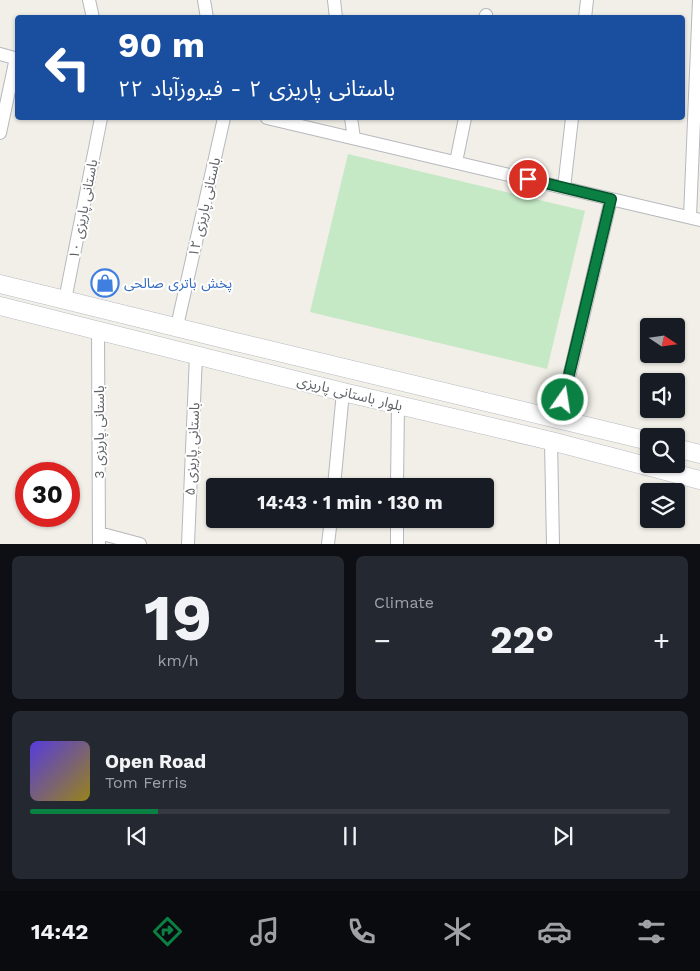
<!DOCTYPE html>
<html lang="en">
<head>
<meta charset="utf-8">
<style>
	:root { --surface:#171b24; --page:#242831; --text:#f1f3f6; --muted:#9ea1a6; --line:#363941; --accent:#0b8043 }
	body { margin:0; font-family:"Work Sans","Noto Sans Arabic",sans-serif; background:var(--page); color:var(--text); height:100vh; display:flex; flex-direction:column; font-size:19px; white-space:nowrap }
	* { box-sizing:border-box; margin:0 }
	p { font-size:16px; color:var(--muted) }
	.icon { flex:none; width:28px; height:28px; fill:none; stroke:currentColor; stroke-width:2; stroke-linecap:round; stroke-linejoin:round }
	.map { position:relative; height:544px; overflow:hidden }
	.sheet { display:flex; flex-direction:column; gap:12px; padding:12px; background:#0d0f14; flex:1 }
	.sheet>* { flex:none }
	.banner { position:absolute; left:15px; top:15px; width:670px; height:105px; border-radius:5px; box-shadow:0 1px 4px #0004; background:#1a4fa0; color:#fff; overflow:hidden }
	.needle { width:32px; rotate:103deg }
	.fabs { position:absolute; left:640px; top:318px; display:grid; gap:10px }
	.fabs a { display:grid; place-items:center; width:45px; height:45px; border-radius:5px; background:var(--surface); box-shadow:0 1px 4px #0004; font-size:25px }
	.speed { position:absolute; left:15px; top:462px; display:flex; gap:10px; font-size:25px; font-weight:700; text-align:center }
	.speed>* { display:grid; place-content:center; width:65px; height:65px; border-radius:50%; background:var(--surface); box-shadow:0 1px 4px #0004; line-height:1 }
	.speed .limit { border:8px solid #d22; background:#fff; color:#111 }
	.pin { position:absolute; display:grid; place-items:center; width:42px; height:42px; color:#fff; margin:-21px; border:2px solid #fff; border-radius:50%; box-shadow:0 1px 5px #0007 }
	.me { position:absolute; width:55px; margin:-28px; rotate:13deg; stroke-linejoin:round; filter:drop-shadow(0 0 4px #0008) }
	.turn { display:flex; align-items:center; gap:18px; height:105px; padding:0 20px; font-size:22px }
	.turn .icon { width:65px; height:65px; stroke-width:2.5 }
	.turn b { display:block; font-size:35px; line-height:42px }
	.big { font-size:38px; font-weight:700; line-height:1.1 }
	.sheet .tile { flex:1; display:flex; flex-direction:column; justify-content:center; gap:8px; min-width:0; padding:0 18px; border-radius:8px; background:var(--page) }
	.sheet .dial { align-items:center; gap:0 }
	.dial b { font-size:65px; line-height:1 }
	.song { display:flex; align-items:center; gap:15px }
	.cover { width:60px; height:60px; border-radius:8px; background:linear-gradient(135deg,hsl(250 70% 55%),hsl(50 70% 35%)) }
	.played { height:5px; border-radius:2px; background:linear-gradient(90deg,var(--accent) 20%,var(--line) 20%) }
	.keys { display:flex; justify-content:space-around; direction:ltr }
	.heat { display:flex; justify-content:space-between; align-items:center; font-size:28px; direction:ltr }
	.sheet .tiles { flex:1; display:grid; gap:12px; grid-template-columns:1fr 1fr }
	.tile:last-child { grid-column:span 2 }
	.trip { position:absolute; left:206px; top:478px; width:288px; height:50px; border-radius:5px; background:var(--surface); box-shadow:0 1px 4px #0004; font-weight:700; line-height:50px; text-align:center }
	.tab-bar { display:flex; height:80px; justify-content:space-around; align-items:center; background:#090b0e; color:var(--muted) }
	.tab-bar .icon { width:35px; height:35px }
	.tab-bar .selected { color:var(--accent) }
	.tab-bar b { font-size:22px; color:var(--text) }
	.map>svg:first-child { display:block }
	.green { fill:#c5e8c5 }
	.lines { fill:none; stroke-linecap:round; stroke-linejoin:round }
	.minor-casing { stroke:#b5b8bc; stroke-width:14 }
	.secondary-casing { stroke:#b6babf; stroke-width:19 }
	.minor { stroke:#fff; stroke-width:12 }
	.secondary { stroke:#fff; stroke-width:18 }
	.route-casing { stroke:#07532c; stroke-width:12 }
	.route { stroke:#0b8043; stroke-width:9 }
	.labels { text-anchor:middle; stroke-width:4; stroke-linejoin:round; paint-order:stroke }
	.street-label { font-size:14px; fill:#5f6368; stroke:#fff }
	.shop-label { font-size:14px; fill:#366cbe; stroke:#fff; text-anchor:start }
</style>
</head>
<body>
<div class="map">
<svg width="700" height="544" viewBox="0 0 700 544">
	<rect width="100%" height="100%" fill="#f1efe8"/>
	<path class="green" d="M348,154l237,57 -38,158 -237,-57z"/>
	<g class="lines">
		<g class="minor-casing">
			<path id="minor" d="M89,0l4,18
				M204,0l3,18
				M334,0l2,18
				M485,18l1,-3
				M585,18l2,-18
				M0,54l18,5
				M267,118l433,102
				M351,118l3,20
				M0,133l16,-75
				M456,162l9,-44
				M564,188l8,-70
				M690,217l9,-217
				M65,300l36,-182
				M177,326l47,-208
				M98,331l1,213
				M559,419l52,-220
				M551,441l2,103
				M334,486l9,-94
				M397,486l1,-81
				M99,533l41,11
				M188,544l8,-189
				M328,544l3,-25
				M397,544v-25"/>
		</g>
		<g class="secondary-casing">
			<path id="secondary" d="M0,284l236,58 413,99
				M0,306l343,86 208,49 149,39
				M676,448l24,6"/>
		</g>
		<use href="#minor" class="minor"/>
		<use href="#secondary" class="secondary"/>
	</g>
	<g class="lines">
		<g class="route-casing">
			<path id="route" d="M528,179l83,20 -48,201"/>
		</g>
		<use href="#route" class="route"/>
	</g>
	<defs>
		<g id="shop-ring" transform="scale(1.4375)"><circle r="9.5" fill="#fff" stroke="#3f7fe0" stroke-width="1.5"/><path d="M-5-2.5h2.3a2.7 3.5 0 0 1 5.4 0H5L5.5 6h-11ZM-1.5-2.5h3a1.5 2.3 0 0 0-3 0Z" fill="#3f7fe0"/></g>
	</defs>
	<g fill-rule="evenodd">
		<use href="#shop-ring" x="105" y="283"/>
	</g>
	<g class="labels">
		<g class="street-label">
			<text transform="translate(204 207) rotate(-77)" y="5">باستانی پاریزی ۱۲</text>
			<text transform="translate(83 209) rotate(-79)" y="5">باستانی پاریزی ۱۰</text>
			<text transform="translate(350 393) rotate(14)" y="5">بلوار باستانی پاریزی</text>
			<text transform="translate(99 432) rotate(-90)" y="5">باستانی پاریزی 3</text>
			<text transform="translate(192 449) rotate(-87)" y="5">باستانی پاریزی ۵</text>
		</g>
		<g class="shop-label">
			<text x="124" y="288">پخش باتری صالحی</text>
		</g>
	</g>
</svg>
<div class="fabs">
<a><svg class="needle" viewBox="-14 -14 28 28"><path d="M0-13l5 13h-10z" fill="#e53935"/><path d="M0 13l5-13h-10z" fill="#9ea1a6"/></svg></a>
<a><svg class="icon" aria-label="sound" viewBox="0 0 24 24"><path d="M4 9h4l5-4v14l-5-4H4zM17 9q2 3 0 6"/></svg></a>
<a><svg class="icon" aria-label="search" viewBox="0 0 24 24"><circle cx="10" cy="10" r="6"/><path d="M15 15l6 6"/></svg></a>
<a><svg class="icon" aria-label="layers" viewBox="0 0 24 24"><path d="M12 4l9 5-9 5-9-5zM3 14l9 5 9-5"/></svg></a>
</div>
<div class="speed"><div class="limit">30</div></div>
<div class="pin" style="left:528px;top:179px;background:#d93025"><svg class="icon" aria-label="arrive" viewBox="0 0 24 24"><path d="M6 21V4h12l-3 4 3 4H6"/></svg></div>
<svg class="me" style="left:563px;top:400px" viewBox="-20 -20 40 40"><circle r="17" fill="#0b8043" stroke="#fff" stroke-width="3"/><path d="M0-11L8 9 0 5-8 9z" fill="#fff"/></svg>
<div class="trip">14:43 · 1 min · 130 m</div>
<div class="banner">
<div class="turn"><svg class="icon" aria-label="left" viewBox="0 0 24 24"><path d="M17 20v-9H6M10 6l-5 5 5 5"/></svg><div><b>90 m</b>باستانی پاریزی ۲ - فیروزآباد ۲۲</div></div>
</div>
</div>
<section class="sheet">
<div class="tiles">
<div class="tile dial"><b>19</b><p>km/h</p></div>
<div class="tile"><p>Climate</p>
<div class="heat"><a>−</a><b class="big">22°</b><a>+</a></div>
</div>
<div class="tile">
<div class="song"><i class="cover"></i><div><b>Open Road</b><p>Tom Ferris</p></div></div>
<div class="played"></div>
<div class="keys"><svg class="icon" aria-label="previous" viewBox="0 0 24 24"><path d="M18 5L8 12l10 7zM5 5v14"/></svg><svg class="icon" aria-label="pause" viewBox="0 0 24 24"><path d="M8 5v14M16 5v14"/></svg><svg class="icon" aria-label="next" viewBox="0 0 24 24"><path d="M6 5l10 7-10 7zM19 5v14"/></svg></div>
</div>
</div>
</section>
<nav class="tab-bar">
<b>14:42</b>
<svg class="icon selected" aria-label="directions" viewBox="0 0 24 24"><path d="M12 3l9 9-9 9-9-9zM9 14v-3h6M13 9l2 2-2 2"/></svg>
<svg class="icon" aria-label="music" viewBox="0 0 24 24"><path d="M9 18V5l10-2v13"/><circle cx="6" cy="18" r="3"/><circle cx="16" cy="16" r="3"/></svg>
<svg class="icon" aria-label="phone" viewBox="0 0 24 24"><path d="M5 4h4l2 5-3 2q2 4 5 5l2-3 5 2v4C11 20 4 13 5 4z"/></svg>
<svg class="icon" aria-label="climate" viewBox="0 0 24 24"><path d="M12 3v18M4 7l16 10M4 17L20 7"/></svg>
<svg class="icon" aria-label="car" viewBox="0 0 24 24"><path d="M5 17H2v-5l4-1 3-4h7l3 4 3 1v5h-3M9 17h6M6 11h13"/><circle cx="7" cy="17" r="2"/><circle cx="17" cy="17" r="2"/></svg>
<svg class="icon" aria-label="filters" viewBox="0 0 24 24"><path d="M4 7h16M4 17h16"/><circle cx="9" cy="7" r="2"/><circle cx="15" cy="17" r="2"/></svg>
</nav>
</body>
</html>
